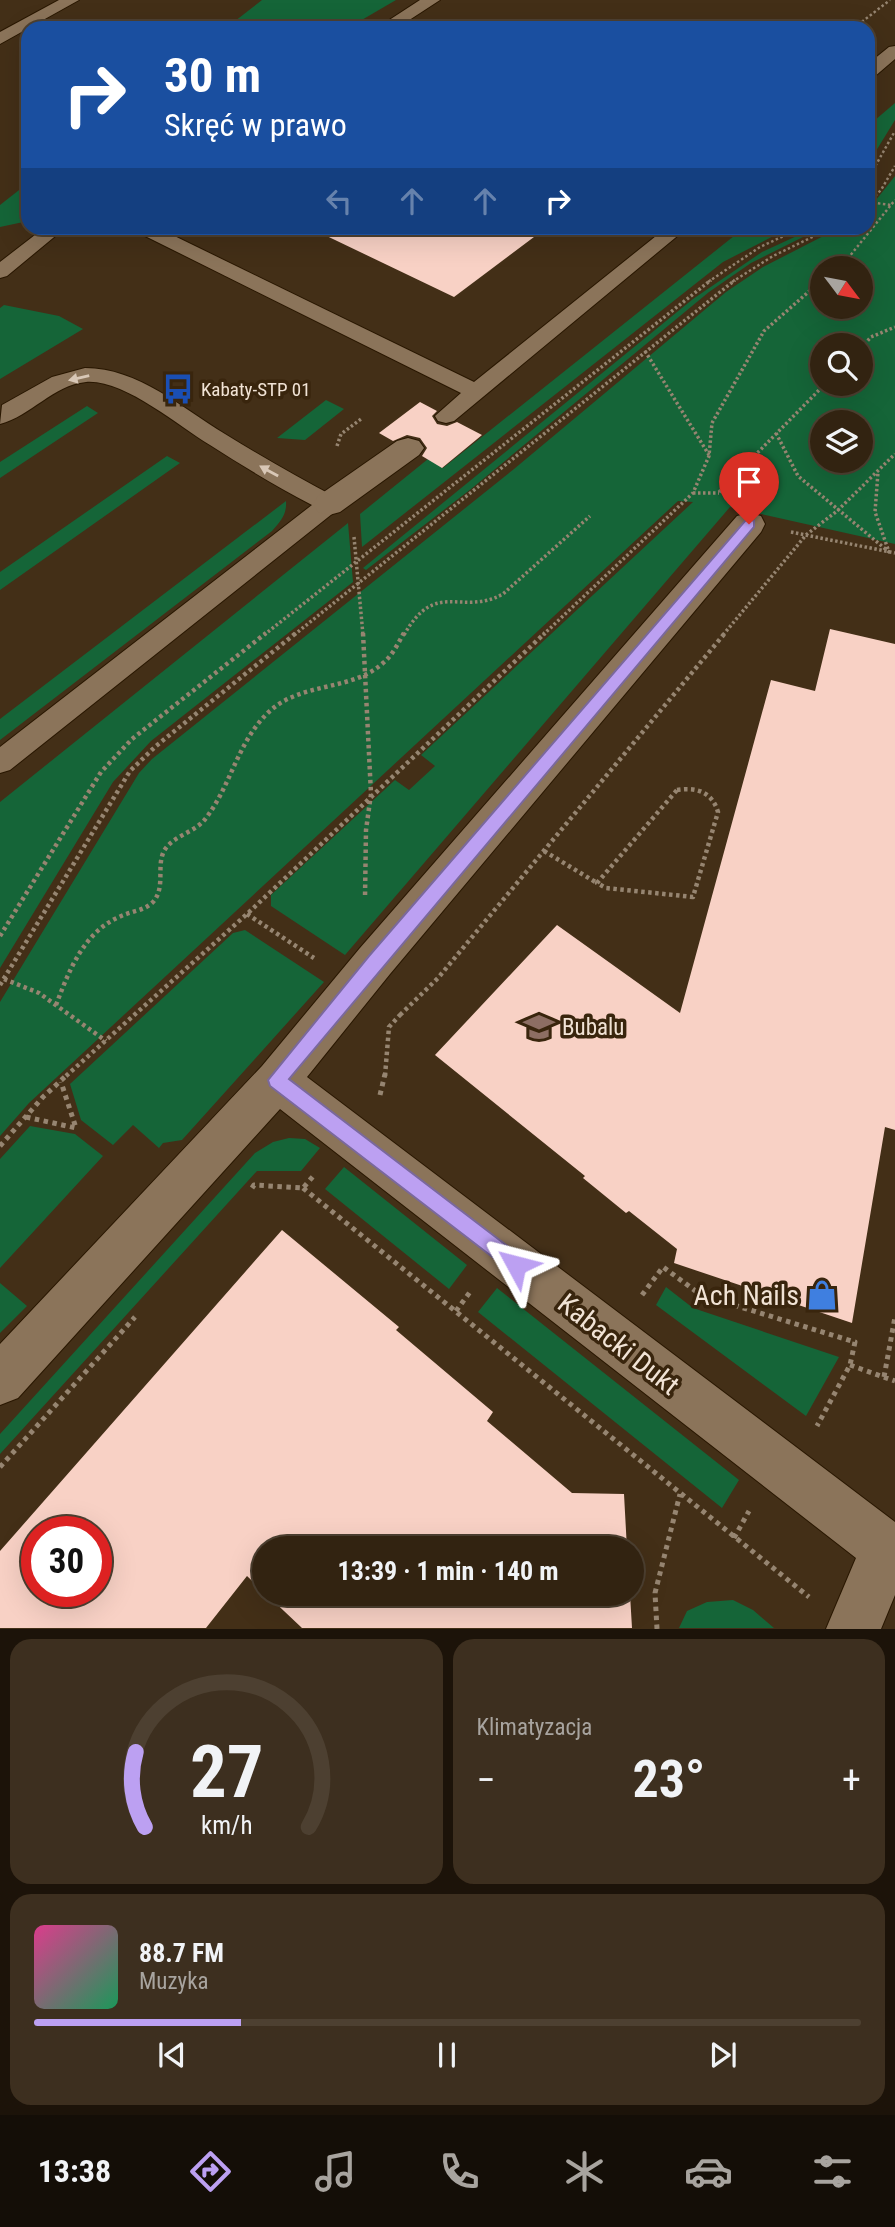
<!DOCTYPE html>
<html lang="pl">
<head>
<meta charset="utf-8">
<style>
	:root { --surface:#322311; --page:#3d2f1f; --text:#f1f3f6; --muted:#a8a49f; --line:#4d4031; --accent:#bca0f2 }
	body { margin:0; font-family:"Roboto Condensed",sans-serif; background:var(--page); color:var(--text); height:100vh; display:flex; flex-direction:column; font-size:26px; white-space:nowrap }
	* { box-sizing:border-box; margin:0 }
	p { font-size:23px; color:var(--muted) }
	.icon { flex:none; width:38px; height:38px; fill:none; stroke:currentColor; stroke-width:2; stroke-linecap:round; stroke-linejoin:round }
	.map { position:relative; height:1629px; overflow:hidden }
	.details { display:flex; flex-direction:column; gap:10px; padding:10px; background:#1c1309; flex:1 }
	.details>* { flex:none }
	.guide { position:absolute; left:21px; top:21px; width:854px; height:214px; border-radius:21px; box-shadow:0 7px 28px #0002,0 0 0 2px var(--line); background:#1a4fa0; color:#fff; overflow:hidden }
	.needle { width:46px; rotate:122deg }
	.controls { position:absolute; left:810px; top:256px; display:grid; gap:14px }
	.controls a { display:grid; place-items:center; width:63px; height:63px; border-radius:50%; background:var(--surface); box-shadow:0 7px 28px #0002,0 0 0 2px var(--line); font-size:35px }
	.speed { position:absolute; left:21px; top:1516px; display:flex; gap:14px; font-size:35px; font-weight:700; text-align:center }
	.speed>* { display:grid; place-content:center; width:91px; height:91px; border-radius:50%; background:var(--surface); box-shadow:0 7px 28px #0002,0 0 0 2px var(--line); line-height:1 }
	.speed .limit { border:10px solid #d22; background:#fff; color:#111 }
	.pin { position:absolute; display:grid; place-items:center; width:60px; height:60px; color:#fff; margin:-72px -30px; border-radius:50% 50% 50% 0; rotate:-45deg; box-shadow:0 0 7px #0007 }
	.pin .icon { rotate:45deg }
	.me { position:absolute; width:77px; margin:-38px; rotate:308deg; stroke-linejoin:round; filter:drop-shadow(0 0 5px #0008) }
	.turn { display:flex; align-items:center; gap:24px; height:147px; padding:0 28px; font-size:32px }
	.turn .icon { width:91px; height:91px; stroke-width:2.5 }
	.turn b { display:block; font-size:49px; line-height:60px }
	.lanes { display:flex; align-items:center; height:66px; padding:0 28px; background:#0003; justify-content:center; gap:35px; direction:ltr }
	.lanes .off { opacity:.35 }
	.big { font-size:52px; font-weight:700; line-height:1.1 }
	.details .tile { flex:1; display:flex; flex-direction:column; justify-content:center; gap:10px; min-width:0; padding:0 24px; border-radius:21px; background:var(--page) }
	.details .dial { align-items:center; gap:0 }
	.dial svg { height:182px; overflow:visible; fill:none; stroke:var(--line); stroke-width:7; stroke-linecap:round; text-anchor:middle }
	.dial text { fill:var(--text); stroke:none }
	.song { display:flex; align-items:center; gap:21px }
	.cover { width:84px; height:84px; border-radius:10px; background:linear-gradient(135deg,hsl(330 70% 55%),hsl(150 70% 35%)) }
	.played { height:7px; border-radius:4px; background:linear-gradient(90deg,var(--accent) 25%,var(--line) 25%) }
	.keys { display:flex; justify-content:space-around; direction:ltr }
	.heat { display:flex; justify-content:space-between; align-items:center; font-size:38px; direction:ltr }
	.details .tiles { flex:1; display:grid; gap:10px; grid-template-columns:1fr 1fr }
	.tile:last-child { grid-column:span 2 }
	.trip { position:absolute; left:252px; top:1536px; width:392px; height:70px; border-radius:35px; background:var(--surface); box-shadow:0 7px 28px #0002,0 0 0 2px var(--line); font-weight:700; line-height:70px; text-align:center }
	.dock { display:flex; height:112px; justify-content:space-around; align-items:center; background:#140e07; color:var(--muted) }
	.dock .icon { width:49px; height:49px }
	.dock .selected { color:var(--accent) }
	.dock b { font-size:32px; color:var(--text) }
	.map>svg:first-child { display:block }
	.green { fill:#156538; fill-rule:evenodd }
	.building { fill:#f8d1c5; fill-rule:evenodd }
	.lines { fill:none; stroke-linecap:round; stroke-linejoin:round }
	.lane-casing { stroke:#291701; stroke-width:2 }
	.street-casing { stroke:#291701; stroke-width:2 }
	.path-far3 { stroke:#968571; stroke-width:2.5; stroke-dasharray:2.5 2.5; stroke-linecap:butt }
	.path-far2 { stroke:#968571; stroke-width:3.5; stroke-dasharray:2.5 2.5; stroke-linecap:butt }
	.path-far1 { stroke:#968571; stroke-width:4.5; stroke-dasharray:3.5 3.5; stroke-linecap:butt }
	.path { stroke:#968571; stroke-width:5; stroke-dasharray:4.5 4.5; stroke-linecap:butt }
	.lane { fill:#8b745a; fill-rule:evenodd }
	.street { fill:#8b745a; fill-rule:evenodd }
	.oneway { fill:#d8c7b6 }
	.route { fill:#bca0f2; stroke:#7a689d; stroke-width:2 }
	.labels { text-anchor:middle; stroke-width:7; stroke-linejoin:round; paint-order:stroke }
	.far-poi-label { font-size:19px; fill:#f1e3d5; stroke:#39250d; text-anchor:start }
	.poi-label { font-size:23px; fill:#f1e3d5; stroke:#39250d; text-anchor:start }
	.near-poi-label { font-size:28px; fill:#f1e3d5; stroke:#39250d; text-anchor:end }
	.near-street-label { font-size:28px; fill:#f1e3d5; stroke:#39250d }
</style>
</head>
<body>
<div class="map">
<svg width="895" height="1629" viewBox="0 0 895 1629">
	<rect width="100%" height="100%" fill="#432f17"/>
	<path class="green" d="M262,0h134l-48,28h-122z
		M895,103v17l-27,44v-38z
		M895,176v368l-165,-37 -385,448 -74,-49v-11l124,-115 14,10 26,-24 -14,-11 272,-253 -15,-1 -649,602 -29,33v-134l139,-229 13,-14 362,-290 212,-177 37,-25 76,-39h29v-18zM822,268h39v38h-39zM822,345h39v38h-39zM822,422h39v38h-39z
		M28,183v38l-28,6v-22z
		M744,228h45l-66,34 -361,285 -2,-33 68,-55 15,9z
		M814,228h7l-70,35 -42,29 -238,197 -105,81 -3,-2 330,-269 69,-47z
		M4,305l55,11 24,13 -83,50v-71z
		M326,400l18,9 -39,31 -28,-2z
		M87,406l11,7 -98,65v-16z
		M167,456l13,7 -180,127v-18z
		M286,501c1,13 -5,20 -14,30l-272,209v-21z
		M348,523l5,59 -202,159 -38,41 -113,186v-166z
		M245,930l79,52 -142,158 -19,3 -4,5 -26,-23 -20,20 -32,-25 -11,-36 163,-151z
		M30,1126l45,8 28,22 -103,112v-109z
		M289,1138l16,1 15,9 -19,23h-44l-257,283v-20l255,-281 18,-11z
		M344,1167l123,98 -18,24 -124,-100z
		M0,1283l27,23 -27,27z
		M666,1287l27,21 146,49 -33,59 -150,-111z
		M497,1288l242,192 -17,28 -244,-196z
		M733,1600l20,10 21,18h-95l8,-17 20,-9z"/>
	<path class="building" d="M310,228h236l-92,69z
		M420,402l17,9 -5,5 5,8 10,2 10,-4 25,13 -40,33 -20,-12 5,-8 -7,-10 -13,-3 -14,6 -14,-8z
		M830,629l65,15v486l-10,-3 -33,196 -178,-60 3,-14 -48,-38 -3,2 -43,-35 2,-2 -150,-121 122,-130 123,88 91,-333 44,11z
		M282,1230l117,97 -3,3 97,82 -6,9 85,72 52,1 3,55h-363v43l-17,-16 -41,52h-206v-77zM37,1531h59v60h-59z
		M266,1594h364l2,34h-330z"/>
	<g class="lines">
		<g class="lane-casing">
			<path id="lane" d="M59,0h20l-79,44v-12z
				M420,0h20l-43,28h-20z
				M895,46v13l-21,18 -6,1v-14l21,-17z
				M44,228h21l-58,48 -7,2v-16z
				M134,228h24l316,154 192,-154h21l-233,193 -8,2 -8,-2 -3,-5 26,-23 -324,-161z
				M85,368c53,0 97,40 140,66 37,23 74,44 112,64l4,6 -4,6 -327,260 -10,3v-26l312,-242c-35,-18 -69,-39 -102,-60 -32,-19 -86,-66 -124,-63 -33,3 -55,34 -86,42l2,-19 50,-28z"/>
		</g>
		<g class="street-casing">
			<path id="street" d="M408,438l11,3 5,7 -5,7 -79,57 -11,3 -11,-3 -5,-8 5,-8 79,-55z
				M749,513l12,3 4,8 -4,8 -371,442 -83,103 588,445v73l-14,34h-55l30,-71 -576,-449 -262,289 -18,7v-61l262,-278 98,-118 377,-432z"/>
		</g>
		<path class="path-far3" d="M854,28l36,-28
			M868,179l27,-48
			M868,202l23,3
			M868,203l13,-13 14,-24
			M836,268l13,-11 46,-57
			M708,282l52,-35 41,-19
			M732,282l41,-26 58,-28
			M820,282l2,-2"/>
		<path class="path-far2" d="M861,348l10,-11 24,-10
			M645,351l64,104
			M776,433l22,43 91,76 -14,-40 3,-40
			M337,446l4,-12 20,-15
			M719,492l107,-109
			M693,493h26
			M791,532l104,21
			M354,537l9,98
			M264,635l447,-355
			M294,635l441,-355
			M404,635c32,-57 57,-18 99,-41l87,-78
			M543,635l150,-142 16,-37 3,-33 52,-92 58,-51
			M723,635l83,-100 31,-24 58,-57"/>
		<path class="path-far1" d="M363,633l8,161 -5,36 -1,68
			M677,790c20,-3 35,2 41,22l-25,85 -87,-9 -9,-5z
			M544,851l53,32
			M247,914l67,44
			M0,936l101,-164 31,-33 134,-106
			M4,979l35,14 67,48
			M0,985l130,-214 26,-25 140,-113
			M56,1005c13,-34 27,-72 63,-88 12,-6 25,-6 34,-15 13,-15 3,-35 11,-51 9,-16 31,-18 42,-33 26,-34 32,-79 65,-108 32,-28 81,-19 112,-47 10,-8 15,-20 21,-30
			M400,1015l38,-37 287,-345
			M66,1076l181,-162 298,-281
			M385,1076l4,-49 11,-12"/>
		<path class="path" d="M380,1095l5,-21
			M26,1117l50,11 -15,-46
			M0,1146l43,-49 25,-23
			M252,1188l2,-3 49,3 12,-14
			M303,1188l506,409
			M642,1295l21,-28 38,28 154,47 -5,23 -33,61
			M456,1311l14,-19
			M850,1365l45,16
			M884,1377l11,-60
			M0,1467l135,-150
			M734,1538l15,-27
			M657,1629l-2,-36 25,-99"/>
		<use href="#lane" class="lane"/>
		<use href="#street" class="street"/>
	</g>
	<defs><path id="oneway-solid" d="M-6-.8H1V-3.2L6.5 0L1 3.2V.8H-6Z" transform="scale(1.75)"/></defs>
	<g class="oneway">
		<use href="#oneway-solid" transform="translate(79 378) rotate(167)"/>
		<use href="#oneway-solid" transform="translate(269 471) rotate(-151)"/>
	</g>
	<path class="route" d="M749,519l5,2v6l-465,552 234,179 3,7 -3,7 -7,3 -246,-189 -2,-6 101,-124 376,-435z"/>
	<defs>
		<g id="bus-bare" transform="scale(2.415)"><path d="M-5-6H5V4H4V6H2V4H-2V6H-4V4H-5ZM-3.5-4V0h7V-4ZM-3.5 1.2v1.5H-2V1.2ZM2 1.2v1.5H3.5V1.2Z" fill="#1a4fb4" stroke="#39250d" stroke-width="2.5" paint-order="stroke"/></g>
		<g id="school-bare" transform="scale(2.415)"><path d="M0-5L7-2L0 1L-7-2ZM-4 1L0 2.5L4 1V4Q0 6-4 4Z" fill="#8d6e63" stroke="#39250d" stroke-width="2.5" paint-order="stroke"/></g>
		<g id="shop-bare" transform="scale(2.415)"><path d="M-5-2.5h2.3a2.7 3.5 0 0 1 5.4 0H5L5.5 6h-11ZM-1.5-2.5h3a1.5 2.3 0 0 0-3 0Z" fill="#3f7fe0" stroke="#39250d" stroke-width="2.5" paint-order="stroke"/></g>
	</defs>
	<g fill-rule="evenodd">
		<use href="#bus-bare" x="178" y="389"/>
		<use href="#school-bare" x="539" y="1027"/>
		<use href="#shop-bare" x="822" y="1295"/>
	</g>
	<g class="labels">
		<g class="far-poi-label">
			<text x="201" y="396">Kabaty-STP 01</text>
		</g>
		<g class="poi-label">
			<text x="562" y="1035">Bubalu</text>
		</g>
		<g class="near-poi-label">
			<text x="799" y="1305">Ach Nails</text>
		</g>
		<g class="near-street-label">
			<text transform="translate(619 1344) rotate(38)" y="10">Kabacki Dukt</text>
		</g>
	</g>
</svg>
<div class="controls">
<a><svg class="needle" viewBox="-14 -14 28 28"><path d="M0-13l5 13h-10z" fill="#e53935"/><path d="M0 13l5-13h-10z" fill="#a8a49f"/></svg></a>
<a><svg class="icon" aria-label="search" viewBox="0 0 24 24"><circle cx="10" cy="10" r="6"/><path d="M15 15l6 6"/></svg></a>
<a><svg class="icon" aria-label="layers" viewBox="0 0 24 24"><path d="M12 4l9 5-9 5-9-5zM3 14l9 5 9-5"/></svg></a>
</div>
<div class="speed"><div class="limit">30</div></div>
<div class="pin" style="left:749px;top:524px;background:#d93025"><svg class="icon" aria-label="arrive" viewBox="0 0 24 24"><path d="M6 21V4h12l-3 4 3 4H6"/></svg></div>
<svg class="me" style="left:516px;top:1265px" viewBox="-20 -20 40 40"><path d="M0-17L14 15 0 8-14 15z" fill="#bca0f2" stroke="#fff" stroke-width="4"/></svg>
<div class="trip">13:39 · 1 min · 140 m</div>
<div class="guide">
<div class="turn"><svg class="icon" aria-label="right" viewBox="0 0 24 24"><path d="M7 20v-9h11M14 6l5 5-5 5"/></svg><div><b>30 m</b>Skręć w prawo</div></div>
<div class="lanes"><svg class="icon off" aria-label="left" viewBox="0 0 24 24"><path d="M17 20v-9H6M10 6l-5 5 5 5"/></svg><svg class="icon off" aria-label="ahead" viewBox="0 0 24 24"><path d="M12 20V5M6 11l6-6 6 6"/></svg><svg class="icon off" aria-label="ahead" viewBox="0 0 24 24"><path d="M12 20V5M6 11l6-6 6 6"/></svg><svg class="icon" aria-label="right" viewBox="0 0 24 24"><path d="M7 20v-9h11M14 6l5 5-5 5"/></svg></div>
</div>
</div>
<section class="details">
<div class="tiles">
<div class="tile dial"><svg viewBox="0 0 100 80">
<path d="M14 69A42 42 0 1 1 86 69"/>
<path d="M14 69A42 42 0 0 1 10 36" stroke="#bca0f2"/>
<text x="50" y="56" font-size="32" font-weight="700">27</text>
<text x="50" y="72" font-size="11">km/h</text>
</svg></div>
<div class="tile"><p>Klimatyzacja</p>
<div class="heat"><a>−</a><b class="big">23°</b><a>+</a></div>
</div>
<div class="tile">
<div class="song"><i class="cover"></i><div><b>88.7 FM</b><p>Muzyka</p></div></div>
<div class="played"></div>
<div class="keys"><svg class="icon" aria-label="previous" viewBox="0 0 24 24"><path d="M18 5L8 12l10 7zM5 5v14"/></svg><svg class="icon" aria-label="pause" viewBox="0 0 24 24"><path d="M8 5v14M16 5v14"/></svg><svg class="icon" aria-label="next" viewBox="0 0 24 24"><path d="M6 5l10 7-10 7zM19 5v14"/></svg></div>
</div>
</div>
</section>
<nav class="dock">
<b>13:38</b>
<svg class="icon selected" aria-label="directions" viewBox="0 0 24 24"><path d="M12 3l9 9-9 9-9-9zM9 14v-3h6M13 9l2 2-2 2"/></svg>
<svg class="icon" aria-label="music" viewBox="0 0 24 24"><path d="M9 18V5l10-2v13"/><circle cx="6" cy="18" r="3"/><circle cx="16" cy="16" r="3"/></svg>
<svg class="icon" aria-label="phone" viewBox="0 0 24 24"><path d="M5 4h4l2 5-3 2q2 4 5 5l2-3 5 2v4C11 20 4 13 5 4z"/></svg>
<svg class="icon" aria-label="climate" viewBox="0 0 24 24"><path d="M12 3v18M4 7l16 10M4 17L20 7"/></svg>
<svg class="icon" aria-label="car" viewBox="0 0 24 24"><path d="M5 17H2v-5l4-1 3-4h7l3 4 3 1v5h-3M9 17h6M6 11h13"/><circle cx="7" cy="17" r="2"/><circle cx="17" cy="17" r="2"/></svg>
<svg class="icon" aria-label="filters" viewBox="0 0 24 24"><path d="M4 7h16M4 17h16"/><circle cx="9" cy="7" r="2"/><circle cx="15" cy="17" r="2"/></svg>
</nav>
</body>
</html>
